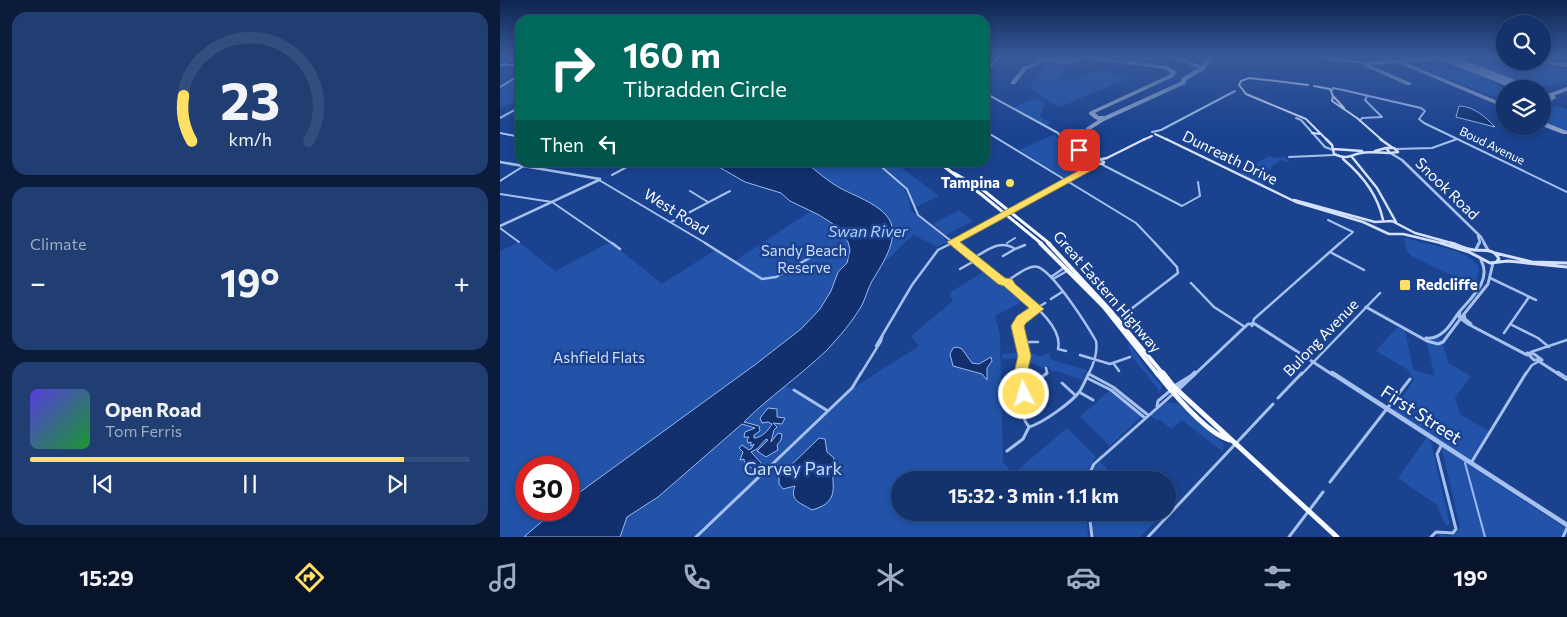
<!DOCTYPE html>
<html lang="en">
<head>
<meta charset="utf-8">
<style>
	:root { --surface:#14326b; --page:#213e73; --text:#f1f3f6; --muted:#9daac1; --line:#334d7e; --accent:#ffe065 }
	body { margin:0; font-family:Commissioner,sans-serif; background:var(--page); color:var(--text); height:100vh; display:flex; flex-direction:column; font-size:19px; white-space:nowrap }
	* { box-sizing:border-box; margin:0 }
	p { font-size:16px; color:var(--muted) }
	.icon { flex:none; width:28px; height:28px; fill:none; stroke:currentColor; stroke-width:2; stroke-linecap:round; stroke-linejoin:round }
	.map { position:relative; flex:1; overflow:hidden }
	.sheet { display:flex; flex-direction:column; gap:12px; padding:12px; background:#0b1c3b; width:500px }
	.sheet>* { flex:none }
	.guide { position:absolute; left:15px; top:15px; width:475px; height:152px; border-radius:15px; box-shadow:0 2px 8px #0003,0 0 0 1px var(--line); background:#00695c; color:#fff; overflow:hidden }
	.buttons { position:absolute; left:996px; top:15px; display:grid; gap:10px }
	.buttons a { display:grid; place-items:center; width:55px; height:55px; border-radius:50%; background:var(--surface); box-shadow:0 2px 8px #0003,0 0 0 1px var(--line); font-size:25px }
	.speed { position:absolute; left:15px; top:456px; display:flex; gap:10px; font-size:25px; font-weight:700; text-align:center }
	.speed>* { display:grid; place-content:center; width:65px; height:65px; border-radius:50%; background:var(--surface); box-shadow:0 2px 8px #0003,0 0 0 1px var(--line); line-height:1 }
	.speed .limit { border:8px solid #d22; background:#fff; color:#111 }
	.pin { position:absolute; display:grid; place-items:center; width:42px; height:42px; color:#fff; margin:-21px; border-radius:10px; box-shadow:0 2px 8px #0006 }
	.me { position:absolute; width:55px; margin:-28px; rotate:355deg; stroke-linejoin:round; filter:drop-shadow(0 0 4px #0008) }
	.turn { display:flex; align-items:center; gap:18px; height:105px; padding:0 25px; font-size:22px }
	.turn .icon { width:65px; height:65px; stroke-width:2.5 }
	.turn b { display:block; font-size:35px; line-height:42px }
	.then { display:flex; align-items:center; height:48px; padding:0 25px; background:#0003; gap:10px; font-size:19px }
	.big { font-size:38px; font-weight:700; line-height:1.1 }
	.sheet .card { flex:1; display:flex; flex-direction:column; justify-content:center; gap:8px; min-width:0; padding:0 18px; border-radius:15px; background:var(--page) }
	.sheet .dial { align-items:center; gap:0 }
	.dial svg { height:130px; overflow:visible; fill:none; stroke:var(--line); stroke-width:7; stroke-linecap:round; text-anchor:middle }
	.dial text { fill:var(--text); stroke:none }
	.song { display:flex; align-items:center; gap:15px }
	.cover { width:60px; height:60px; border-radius:8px; background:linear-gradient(135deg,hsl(250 70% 55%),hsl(130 70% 35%)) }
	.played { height:5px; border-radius:2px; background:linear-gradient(90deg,var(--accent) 85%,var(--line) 85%) }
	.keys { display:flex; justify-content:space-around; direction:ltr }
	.heat { display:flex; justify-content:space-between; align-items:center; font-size:28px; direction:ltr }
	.trip { position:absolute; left:391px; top:471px; width:285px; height:50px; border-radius:25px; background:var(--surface); box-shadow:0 2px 8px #0003,0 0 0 1px var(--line); font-weight:700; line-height:50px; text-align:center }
	.dock { display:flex; height:80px; justify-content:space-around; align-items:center; background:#08142b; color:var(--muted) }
	.dock .icon { width:35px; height:35px }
	.dock .on { color:var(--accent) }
	.dock b { font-size:22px; color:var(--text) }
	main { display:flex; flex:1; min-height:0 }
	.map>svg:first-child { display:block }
	.green { fill:#2253a8 }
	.water { fill:#11306d; stroke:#9abbf1 }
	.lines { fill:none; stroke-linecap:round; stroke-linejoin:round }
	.stream { stroke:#9abbf1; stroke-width:2 }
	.taxiway { fill:#8ca0c7; fill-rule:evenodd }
	.runway { fill:#8ca0c7; fill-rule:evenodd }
	.minor-far2 { stroke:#a7c1ef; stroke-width:2 }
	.minor-far1 { stroke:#a7c1ef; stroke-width:2.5 }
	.minor { stroke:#a7c1ef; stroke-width:3 }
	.tertiary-far2 { stroke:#a7c1ef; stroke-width:2.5 }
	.tertiary-far1 { stroke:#a7c1ef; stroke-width:3 }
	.tertiary { stroke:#a7c1ef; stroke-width:4.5 }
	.secondary-far2 { stroke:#d5e1fa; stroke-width:2 }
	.secondary-far1 { stroke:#d5e1fa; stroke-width:2.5 }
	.secondary { stroke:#d5e1fa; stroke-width:3 }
	.trunk-far2 { stroke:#f7faff; stroke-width:3 }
	.trunk-far1 { stroke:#f7faff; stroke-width:4 }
	.trunk { stroke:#f7faff; stroke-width:5 }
	.route { fill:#ffe065; stroke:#a69242 }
	.poi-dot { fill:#ffe065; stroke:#1a428f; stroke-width:2 }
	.labels { text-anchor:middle; stroke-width:5; stroke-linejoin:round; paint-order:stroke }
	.far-street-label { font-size:12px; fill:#fff; stroke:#1a428f }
	.street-label { font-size:15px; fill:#fff; stroke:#1a428f }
	.poi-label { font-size:15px; font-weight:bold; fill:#fff; stroke:#1a428f; text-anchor:end }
	.park-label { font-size:15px; fill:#cddefa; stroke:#1a428f }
	.water-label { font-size:16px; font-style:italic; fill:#b3ccf6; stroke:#1a428f }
	.near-street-label { font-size:18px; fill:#fff; stroke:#1a428f }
	.near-park-label { font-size:18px; fill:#cddefa; stroke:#1a428f }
</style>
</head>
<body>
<main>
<section class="sheet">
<div class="card dial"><svg viewBox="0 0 100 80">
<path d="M14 69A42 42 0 1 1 86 69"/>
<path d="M14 69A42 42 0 0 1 9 41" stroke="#ffe065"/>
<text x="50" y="56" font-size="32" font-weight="700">23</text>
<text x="50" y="72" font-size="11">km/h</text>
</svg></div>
<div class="card"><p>Climate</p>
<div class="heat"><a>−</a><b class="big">19°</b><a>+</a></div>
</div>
<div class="card">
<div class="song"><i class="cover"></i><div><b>Open Road</b><p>Tom Ferris</p></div></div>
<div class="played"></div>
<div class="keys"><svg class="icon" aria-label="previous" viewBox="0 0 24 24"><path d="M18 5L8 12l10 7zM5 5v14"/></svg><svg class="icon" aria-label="pause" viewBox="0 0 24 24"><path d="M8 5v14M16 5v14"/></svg><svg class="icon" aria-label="next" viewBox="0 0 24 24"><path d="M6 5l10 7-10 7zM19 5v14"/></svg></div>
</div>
</section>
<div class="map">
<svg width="1067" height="537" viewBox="0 0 1067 537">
	<rect width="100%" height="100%" fill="#1a428f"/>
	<path class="green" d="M548,61l21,2 -9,16 12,2 2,-3 34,-9 4,3 -1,2 18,3 -68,30 -10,-4 -20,-15 1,-4z
		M1007,61l60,8v12l-18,6 -41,-10 -36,-14 12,-1 26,2z
		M945,62l4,3 -3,4c5,2 9,-2 15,0 16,4 30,13 45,20l-1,12 -90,-35z
		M20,75v24l-20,9v-21z
		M535,98l10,5 -5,13 11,7 -5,3 -33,-18z
		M1043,106l5,3 7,-3 12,3v23l-24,-10z
		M555,134l5,7 32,18 2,4 -1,2 -26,14 -48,-29z
		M769,156l6,2 10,-1 5,6 -9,-3 -9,6 -1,4 -4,-1 -7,8 5,3 -2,2 2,4 -25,-13z
		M369,162c17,3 44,29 41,48l33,26 4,6 -10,5 -24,-12 -29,28 7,-22 -25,-41 -27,-13 -19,-12 -13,-12z
		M379,163h16l44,33 -25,12 -5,-19z
		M459,210l14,11 -27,14 -13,-11z
		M311,211l22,13 15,18 2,8 -3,13 -9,9 -7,19 -11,19 -19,19 -45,35 -187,136v-32h-43v42h29l-31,27h-24v-286l19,-9 36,29 55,-29 52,42 53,-34 18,12z
		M904,238h3c20,8 62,10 72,30l-2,11 -4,5h-3l-57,-27 -6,-6z
		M485,271l38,30 -28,15 5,19 3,127 10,12 54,-46 29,29 -9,14 -3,9h-184v32l186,1 2,24h-468l7,-20 31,-20 84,-73 24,-24 20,-14 45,25 22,-23 66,-42 -8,-10 42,-35 -4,-8z
		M897,327l8,3 8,40 22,6 -8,-31 7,-10 5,1v3l3,2 6,22 23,13 -16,22 5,16 29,17 -20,34 98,64 -5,8h-124l2,-3 10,2 6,-2 4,-8 -20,-85 -46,-31 20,-30 -7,-11 -31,-18z
		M627,340l20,29 15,17 -4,9v-6l-26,-32z
		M527,352l13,4 9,-3 3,7 35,10 -5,10 -26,-9 -4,1 -4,-6 -4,2 -25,-10 -16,1 -1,-5z
		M609,391l32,26 -31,29 -30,-29z
		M667,402l12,2 45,40 -1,8 -41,-32 -11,9 -12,-10 -2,2 -6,-5z
		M927,437l4,6 18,78v4l-3,1 -9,-21 -39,-27z
		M600,462l19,18h-29l3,-12z
		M591,513h73l-24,24h-46z"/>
	<path class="water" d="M959,106c14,0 27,11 36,21l-39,-10z
		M287,162l20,1c10,9 21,18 33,25 15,8 34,14 46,27 17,19 -3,48 -14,66 -4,7 -6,16 -10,24 -9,16 -23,32 -35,45 -27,26 -57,46 -83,72l15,4 1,5 -6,4v3c7,0 14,-7 18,-14l-4,-2 -6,1 -2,-5 8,-10 9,1v8l8,1 -3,6 -9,-1 4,4 -3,3 -3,12 7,-9 4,1 -1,6 -4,5 1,5 -12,7 -9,-6 11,-11 -2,-1 -9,10 -6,3 11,12 -7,5 -10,-4 -1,-6 -4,1 3,-8 -4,-4 3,-3 7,5 3,-2 2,-4 -3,2v-4l-3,1 -1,-3 2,-3h-5l1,-5 10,-4 -13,-4 -84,73 -31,20 -7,20h-96l31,-27h14v-10l187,-136 45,-35 19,-20 11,-18 7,-19 9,-9 3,-13 -2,-8 -15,-18 -14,-9 -29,-14 -9,-8 -36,-11 -33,-19z
		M457,347l5,2 10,14 7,1 12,-7 1,4 -5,7v12l-5,-6 -29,-8 -3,-12 3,-6z
		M319,438l6,1 2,13 7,6c-6,23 11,43 -22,52 -11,-7 -23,-9 -17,-24l-12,3 -4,-5v-7z"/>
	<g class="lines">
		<path class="stream" d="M965,463l20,74"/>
		<path class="taxiway" d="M538,57l34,3c15,-9 38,1 55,1 9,0 18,-4 28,-4l-18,5 29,4 11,6 -4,5 -78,36 4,3h6l75,-34 2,-4 16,-10 -28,-11h8l24,9 5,-9h6l-9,13 -17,10 -2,4 -81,37 -16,10 -2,-1v-2l12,-8 -3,-1 -6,-5v-2l80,-37 2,-2 -6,-4 -84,-11c-8,10 -29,4 -40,3l-3,4 -11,4 -12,15h-4v-2l12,-15 11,-4z
			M818,57c18,0 36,5 54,4 32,-1 62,-4 94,-4l1,4 9,6v2h-4l-10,-6 -1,-4 -57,3 101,42v4l-107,-45 -28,2 41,18v2h-4l-43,-19v-2l-43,-5z
			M986,57h19v4z
			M1026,61h16l25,2v4z
			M1067,87v4l-25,9v-4z
			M1042,121l25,10v3h-4l-21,-8z"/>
		<path class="runway" d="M939,57h17l75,29 2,3h-19l-73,-29z
			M1042,91l12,4 2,3 -7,4 -7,-2z"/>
		<path class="minor-far2" d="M0,65h20
			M1,65l14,-8
			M485,73l14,-16
			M0,87l20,-12
			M832,90l1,-2 10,2 78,18 4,3 -6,8 5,4 143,69
			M485,93l73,40 6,9 35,18
			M867,96l-2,4 17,17
			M0,118l20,-11
			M796,118l5,2 24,27 8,3
			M860,121l2,-3 20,-1
			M485,131l151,92 20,21
			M652,132l9,-2 74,-39
			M0,133l20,4
			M895,149l37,-1 25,-9
			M789,157l45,-2
			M376,162l31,27 11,26 37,29
			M370,163l2,-1
			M603,165l79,41 18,-10 -2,-14
			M112,175l24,-13
			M99,180l108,64
			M0,181l30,-19
			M190,191l18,11
			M0,194l52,8 61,42
			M828,220l25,12 -14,12
			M171,222l59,-31
			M484,223l20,-10
			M0,228l19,14
			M507,243l8,-5
			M449,244l58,-29"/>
		<path class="minor-far1" d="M112,243l8,6
			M205,243l57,36 14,-2 53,-30
			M454,243l48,38 6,1
			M515,249l10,-4
			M830,252l34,18
			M474,258c13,-8 26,-19 41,-9l-12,7
			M460,269l16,-9
			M551,277l13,-9
			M990,278l46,22
			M553,279l14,-8
			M691,283l23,24 31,20
			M551,299l11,-7
			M537,308l8,-5
			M618,319l60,-46 -1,-6 -22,-24
			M1010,324l28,14 11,9
			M752,326l2,-7 86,-76
			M1004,333l25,-36
			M520,342h18
			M376,346l36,-61 26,-35 14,-7
			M566,351l-8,-2c6,-24 -33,-51 -49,-65l1,-5c7,-4 20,-15 28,-12 16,6 49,58 58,74 2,12 -2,23 -8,34
			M1031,352l36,-12
			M580,355l30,9 20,-7
			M614,364l5,7
			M360,375l21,-34 2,-7
			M521,375c0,-7 3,-14 3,-20 -2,-30 -17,-26 14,-46
			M545,375l2,-2 -1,-5
			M801,375l79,-82
			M1025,375l7,-10 6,-3"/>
		<path class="minor" d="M521,373l4,48 4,6c14,-4 43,-25 51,-36 3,-5 6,-12 9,-18
			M589,374l24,13 35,28
			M587,378l24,12 34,28
			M562,383l13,12
			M523,386l11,-3 13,-10
			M294,390l34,21
			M579,392l14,8
			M778,398l24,-25
			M657,406l1,-5 12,-10
			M507,451l16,-12 6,-12
			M971,463l55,-90
			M586,480l8,-16 79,-70
			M830,482l80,-103
			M589,512l3,25
			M196,537l156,-149 9,-15
			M648,537l125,-133
			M789,537l34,-45
			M931,537l5,-5 17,1 3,-4 -19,-75 5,-10
			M1063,537l4,-9"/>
		<path class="tertiary-far2" d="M892,154l10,6 79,77 4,7
			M0,162l100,17
			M0,226l99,-46
			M978,236l2,6 -1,2"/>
		<path class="tertiary-far1" d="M984,243l4,7
			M976,249l3,-6
			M981,260c11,20 -9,37 -21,51l-1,6 9,7 59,31
			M866,307l61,34 11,3 5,-2 21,-28
			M971,324l-6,-5 -1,-5 24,-30 5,-21
			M926,338c16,2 25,-14 33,-26
			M1027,353l7,1 8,6h-8z
			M1040,362l20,13
			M694,375l54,-51h7l78,51"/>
		<path class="tertiary" d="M832,373l235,152
			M1058,373l9,6
			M674,387l18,-11
			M677,390l18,-17"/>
		<path class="secondary-far2" d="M766,80l-17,-2 -8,3 -2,4 7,9 60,25 21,21
			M768,80l40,5
			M814,86l16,3 3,7 -1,5 25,17 25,22
			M834,97l10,11
			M812,133l9,1
			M655,134l13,6
			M643,140l9,-4"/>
		<path class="secondary-far1" d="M666,139l130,63 67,20 26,12h14l42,10
			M826,139l6,6 2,9c14,6 13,2 27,-1 8,-2 19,0 28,0
			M880,139l13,9
			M886,148h8l4,4 -8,1z
			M833,149l15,1
			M848,150l14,1
			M875,151l11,-3
			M852,157l25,31 19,34
			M843,159c19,16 35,36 40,61
			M601,160l3,2 -1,2 -7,-1 1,-3 10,-2 38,-19
			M794,200l81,22 17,-1 23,12 40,11
			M505,213l18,-9
			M507,215l92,-51"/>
		<path class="secondary" d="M941,243l28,9 21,11 18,-2 59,6
			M951,243c7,2 15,6 23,7 10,1 20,-2 25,9l-2,2
			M995,253l37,9 35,1"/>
		<path class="trunk-far2" d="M438,162l44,33 60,49
			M454,173l29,17 67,54"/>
		<path class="trunk-far1" d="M540,243l63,63 55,69
			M548,243l61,66 55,66"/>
		<path class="trunk" d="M657,373c16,20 48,59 72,67
			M663,373l11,14 163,150"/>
	</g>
	<linearGradient id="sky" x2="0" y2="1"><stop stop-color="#0e244f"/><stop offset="0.43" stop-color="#385a9b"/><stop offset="1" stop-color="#385a9b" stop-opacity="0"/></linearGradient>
	<rect width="1067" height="132" fill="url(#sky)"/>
	<path class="route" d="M576,148h6l17,11 1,2 -4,7 -136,74 45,36 7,1 3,5 29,25 -18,14 -2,3 7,30 -3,13 3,25 -2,4 -5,2 -5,-2 -4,-29 3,-13 -7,-30 6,-10 12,-8 -25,-22 -6,-2 -51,-42 142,-77 2,-3 -15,-10z"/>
	<g class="poi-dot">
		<circle cx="510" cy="183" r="5"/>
		<rect x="899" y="279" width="12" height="12" rx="2.5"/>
	</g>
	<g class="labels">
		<g class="far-street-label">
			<text transform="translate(992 146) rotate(26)" y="4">Boud Avenue</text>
		</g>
		<g class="street-label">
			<text transform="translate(730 158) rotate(26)" y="5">Dunreath Drive</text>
			<text transform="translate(947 189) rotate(44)" y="5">Snook Road</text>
			<text transform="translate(176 212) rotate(32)" y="5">West Road</text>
			<text transform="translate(607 292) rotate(49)" y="5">Great Eastern Highway</text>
			<text transform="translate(821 338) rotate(-46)" y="5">Bulong Avenue</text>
		</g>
		<g class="poi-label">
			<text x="500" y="188">Tampina</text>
			<text x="916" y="290" text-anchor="start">Redcliffe</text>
		</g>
		<g class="park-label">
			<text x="304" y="256">Sandy Beach<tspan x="304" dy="17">Reserve</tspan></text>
			<text x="99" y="363">Ashfield Flats</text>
		</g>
		<g class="water-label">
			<text x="368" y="237">Swan River</text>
		</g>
		<g class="near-street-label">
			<text transform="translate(921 415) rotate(33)" y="6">First Street</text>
		</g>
		<g class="near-park-label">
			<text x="293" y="475">Garvey Park</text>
		</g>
	</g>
</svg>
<div class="buttons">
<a><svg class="icon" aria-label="search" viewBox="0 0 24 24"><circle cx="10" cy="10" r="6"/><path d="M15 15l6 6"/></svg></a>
<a><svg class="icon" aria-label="layers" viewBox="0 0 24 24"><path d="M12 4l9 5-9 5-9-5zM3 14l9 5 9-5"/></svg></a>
</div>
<div class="speed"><div class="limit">30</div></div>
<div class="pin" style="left:579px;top:150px;background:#d93025"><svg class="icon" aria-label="arrive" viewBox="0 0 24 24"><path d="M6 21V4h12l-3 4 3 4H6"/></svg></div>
<svg class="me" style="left:524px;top:394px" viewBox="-20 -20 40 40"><circle r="17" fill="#ffe065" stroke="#fff" stroke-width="3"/><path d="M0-11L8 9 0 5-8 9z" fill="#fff"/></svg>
<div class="trip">15:32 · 3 min · 1.1 km</div>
<div class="guide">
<div class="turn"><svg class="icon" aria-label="right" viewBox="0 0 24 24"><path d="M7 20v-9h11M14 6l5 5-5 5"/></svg><div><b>160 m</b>Tibradden Circle</div></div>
<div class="then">Then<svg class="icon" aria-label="left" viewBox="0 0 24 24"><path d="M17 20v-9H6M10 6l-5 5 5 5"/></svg></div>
</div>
</div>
</main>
<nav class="dock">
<b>15:29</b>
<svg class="icon on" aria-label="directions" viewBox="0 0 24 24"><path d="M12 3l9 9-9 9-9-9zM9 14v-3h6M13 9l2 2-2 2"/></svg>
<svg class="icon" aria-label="music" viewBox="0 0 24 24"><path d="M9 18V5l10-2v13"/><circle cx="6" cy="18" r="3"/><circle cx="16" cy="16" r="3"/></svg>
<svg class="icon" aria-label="phone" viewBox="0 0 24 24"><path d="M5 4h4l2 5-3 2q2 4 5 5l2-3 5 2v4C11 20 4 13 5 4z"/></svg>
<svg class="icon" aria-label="climate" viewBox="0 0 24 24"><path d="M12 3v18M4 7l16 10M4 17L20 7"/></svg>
<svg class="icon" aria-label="car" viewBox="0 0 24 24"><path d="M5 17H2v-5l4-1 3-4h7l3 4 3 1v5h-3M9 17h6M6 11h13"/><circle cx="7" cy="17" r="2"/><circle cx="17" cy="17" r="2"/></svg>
<svg class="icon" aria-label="filters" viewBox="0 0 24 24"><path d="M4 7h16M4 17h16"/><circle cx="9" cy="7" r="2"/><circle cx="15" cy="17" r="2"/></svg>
<b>19°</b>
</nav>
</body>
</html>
